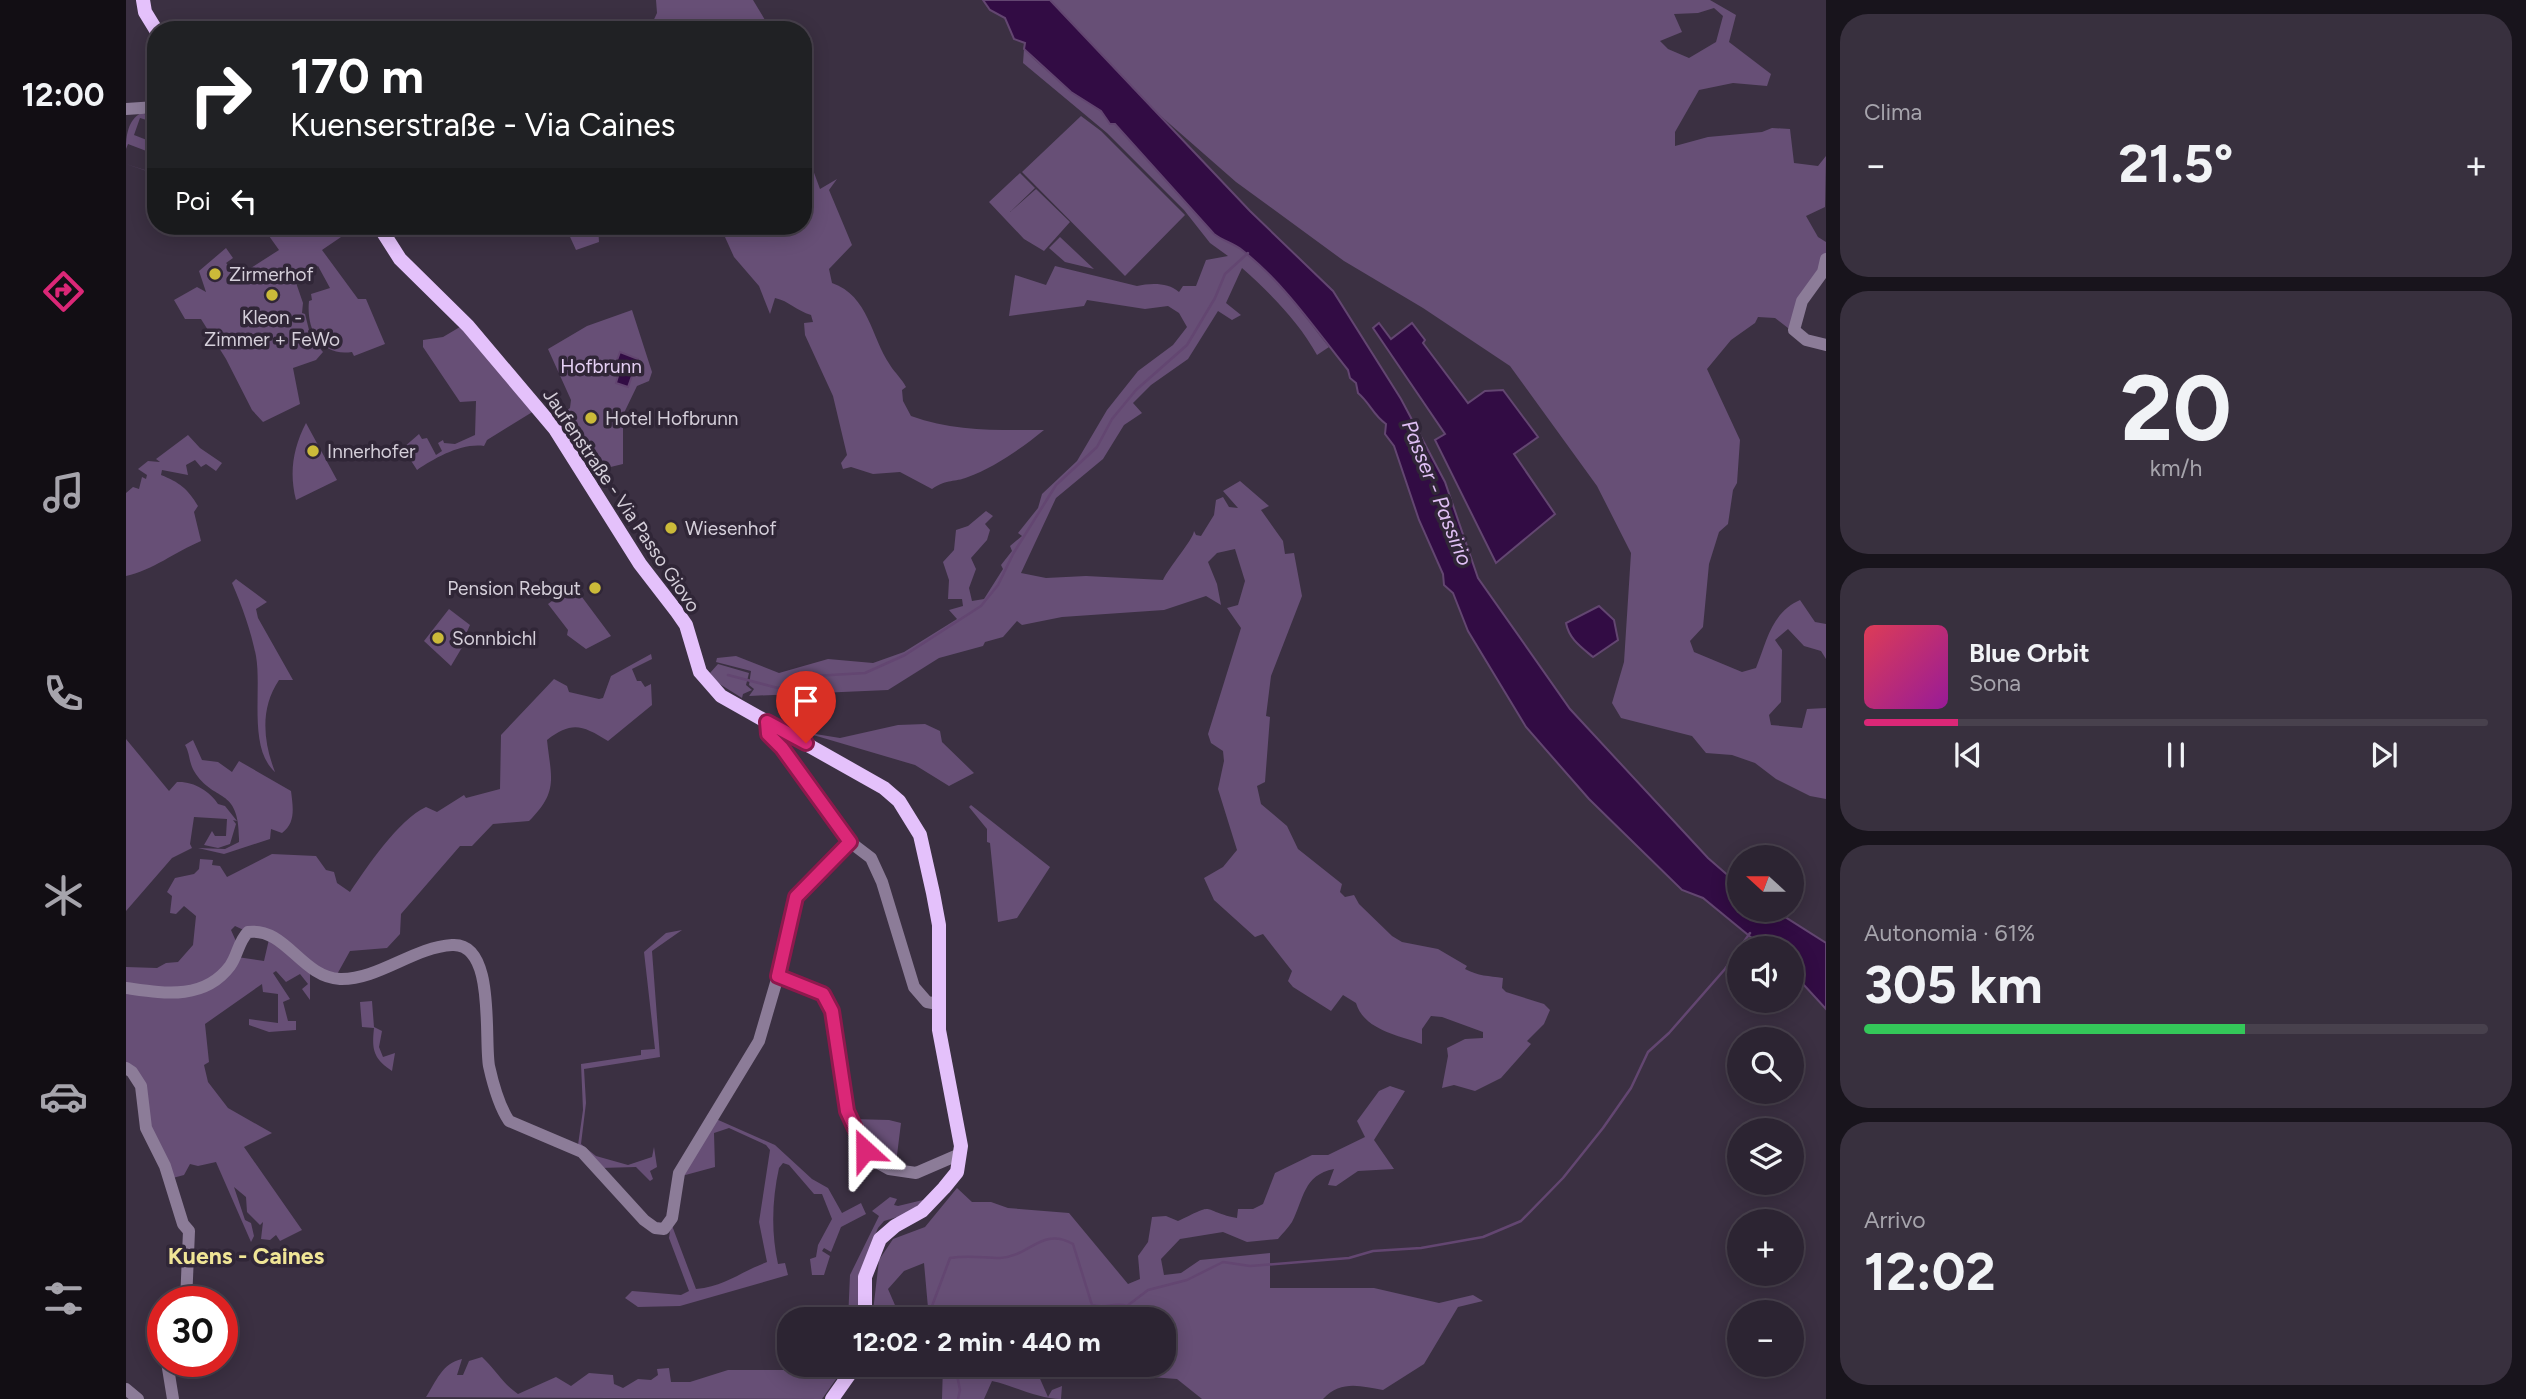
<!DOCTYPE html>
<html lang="it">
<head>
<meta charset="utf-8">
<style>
	:root { --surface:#2c2432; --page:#38303e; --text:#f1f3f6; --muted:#a6a4ac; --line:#48414d; --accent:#db2777 }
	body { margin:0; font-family:Figtree,sans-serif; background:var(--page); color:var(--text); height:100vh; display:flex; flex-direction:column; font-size:26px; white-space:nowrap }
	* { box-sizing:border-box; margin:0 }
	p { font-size:23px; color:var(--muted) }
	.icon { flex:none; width:38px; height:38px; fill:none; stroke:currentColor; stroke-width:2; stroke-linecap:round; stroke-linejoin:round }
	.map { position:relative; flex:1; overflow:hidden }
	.side { display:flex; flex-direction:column; gap:14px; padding:14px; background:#18141c; width:700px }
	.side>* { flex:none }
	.banner { position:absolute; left:21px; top:21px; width:665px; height:214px; border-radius:28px; box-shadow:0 4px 18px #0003,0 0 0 2px var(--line); background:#202124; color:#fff; overflow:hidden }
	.needle { width:46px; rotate:291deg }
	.fabs { position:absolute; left:1601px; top:845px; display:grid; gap:14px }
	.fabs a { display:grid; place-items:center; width:77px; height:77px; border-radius:50%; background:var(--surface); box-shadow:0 4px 18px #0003,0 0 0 2px var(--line); font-size:35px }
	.speed { position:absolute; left:21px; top:1286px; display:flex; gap:14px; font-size:35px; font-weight:700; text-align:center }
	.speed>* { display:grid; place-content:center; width:91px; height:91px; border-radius:50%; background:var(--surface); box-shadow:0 4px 18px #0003,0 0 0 2px var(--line); line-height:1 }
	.speed .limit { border:10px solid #d22; background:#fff; color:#111 }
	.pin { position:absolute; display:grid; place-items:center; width:60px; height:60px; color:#fff; margin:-72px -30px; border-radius:50% 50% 50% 0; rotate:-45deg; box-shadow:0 0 7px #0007 }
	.pin .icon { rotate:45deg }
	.me { position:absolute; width:77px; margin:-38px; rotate:336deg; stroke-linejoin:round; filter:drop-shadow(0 0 5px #0008) }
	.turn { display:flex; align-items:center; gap:24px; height:147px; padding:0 28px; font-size:32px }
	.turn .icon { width:91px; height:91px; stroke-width:2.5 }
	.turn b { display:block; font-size:49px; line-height:60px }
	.then { display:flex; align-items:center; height:66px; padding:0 28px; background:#0003; gap:14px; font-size:26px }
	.big { font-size:52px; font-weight:700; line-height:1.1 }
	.side .card { flex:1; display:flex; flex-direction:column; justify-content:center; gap:10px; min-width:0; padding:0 24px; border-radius:28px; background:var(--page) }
	.side .dial { align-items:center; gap:0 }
	.dial b { font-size:91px; line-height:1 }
	.song { display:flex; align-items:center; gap:21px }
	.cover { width:84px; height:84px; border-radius:10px; background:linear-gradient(135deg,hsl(350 70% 55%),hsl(300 70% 35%)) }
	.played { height:7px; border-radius:4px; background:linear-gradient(90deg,var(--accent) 15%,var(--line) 15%) }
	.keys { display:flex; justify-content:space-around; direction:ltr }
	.heat { display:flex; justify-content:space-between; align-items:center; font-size:38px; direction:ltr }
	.charge { height:10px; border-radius:5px; background:linear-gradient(90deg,#34c759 61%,var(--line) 0) }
	.trip { position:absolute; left:651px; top:1307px; width:399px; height:70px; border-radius:28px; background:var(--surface); box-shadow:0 4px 18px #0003,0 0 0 2px var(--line); font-weight:700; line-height:70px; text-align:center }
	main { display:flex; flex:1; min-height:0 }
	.tab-bar { display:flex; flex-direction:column; width:126px; justify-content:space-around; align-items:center; background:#120e14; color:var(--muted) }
	.tab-bar .icon { width:49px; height:49px }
	.tab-bar .selected { color:var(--accent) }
	.tab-bar b { font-size:32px; color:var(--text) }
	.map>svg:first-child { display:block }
	.green { fill:#674f76; fill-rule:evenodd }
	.water { fill:#320c44; stroke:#634671; stroke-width:2 }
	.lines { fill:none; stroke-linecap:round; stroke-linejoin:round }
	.stream { stroke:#634671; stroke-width:2.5 }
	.minor { stroke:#8c7c98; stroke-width:12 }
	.major { stroke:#e4c1fb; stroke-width:14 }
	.route-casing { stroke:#8e194d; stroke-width:18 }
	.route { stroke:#db2777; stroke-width:12 }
	.poi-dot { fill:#cbba39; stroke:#302637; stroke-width:2.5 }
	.labels { text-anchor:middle; stroke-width:7; stroke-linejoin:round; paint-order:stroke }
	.poi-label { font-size:19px; fill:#d5cfda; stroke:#302637; text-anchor:start }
	.park-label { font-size:19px; fill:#e5d0f4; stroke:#302637 }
	.street-label { font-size:19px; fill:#d5cfda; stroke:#302637 }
	.water-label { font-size:21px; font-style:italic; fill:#dfbff4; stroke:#302637 }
	.quarter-label { font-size:23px; font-weight:bold; fill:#f0e596; stroke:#302637 }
</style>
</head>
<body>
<main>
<nav class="tab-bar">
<b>12:00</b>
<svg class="icon selected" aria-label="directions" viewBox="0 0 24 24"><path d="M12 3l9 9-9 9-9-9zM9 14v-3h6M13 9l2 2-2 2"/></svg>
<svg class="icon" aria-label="music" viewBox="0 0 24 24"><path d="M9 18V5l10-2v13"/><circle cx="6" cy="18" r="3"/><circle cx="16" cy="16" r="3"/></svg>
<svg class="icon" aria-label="phone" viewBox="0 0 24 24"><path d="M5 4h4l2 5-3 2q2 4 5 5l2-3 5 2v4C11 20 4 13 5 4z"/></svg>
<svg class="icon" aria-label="climate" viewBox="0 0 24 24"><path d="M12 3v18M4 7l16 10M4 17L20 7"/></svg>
<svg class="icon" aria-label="car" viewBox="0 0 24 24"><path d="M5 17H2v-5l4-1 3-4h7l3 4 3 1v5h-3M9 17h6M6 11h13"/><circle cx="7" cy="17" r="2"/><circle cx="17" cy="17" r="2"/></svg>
<svg class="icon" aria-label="filters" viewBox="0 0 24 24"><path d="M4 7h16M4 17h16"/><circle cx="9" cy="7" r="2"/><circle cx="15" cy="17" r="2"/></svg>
</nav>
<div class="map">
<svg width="1700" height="1399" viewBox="0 0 1700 1399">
	<rect width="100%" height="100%" fill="#3b3042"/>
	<path class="green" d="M530,0h97l18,30h-122l8,-17z
		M924,0h660l26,15 -7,27 42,32 -4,12 -34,-3 -34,7 -24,42v14l33,-9 54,-5 10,-4 18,1 4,34 24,3 8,-10 -1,51 -19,9 12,21 8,5v17l-18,31 -11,45 -22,-17 -17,-1 -3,6 -24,17 -24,29 33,71 -3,43 -4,7 -5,34 -9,8 -10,32 -6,63 -13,14 4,11 48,20 14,-4c11,-27 15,-55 44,-68l15,22 11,2v35l-5,-8 -17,-5 -16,-17 -13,11 7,10 -1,52 -12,13 2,10 31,3 5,-19 19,-1v91l-16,-3 -34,-17 -21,-16 -23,-8 -26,-2 -14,-17 -71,-18 -9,-15 12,-41 7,-109 -34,-67 -87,-120 -87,-58 -79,-47 -108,-79 -89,-78zM1588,8l9,8 -7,26 -27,16 -21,-9 -8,-8 22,-9 -8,-18 24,-1z
		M898,49c22,24 49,41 75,60 6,5 8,11 16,15l99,110c9,7 19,9 28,16 34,26 60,63 87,97l-12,8c-18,-33 -47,-62 -75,-87l-16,35 15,12 -9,5 -14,-9 -30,48 -37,26 -18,18 9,10 -18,12 -21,34 -47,39 -35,75 25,5 40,-2 77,4c6,-13 30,-40 31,-49l2,4 5,1 13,-21 2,-15 7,-3 6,10 9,1 -15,-17 17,-10 29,25 -8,4 22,31 2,13 9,-1 8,43 -31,80 -5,40 4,1 -5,65 -8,4 4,18 26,22 11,23 44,35 -2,8 5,5 9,-2 5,9 33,32 10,6 36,7 29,17 -2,3c13,7 24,7 38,9l-1,10 4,4 38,12 6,6 -6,14 -17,17 4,3 -30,34 -26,13 -21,-6 -12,3 6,-32 -1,-8 18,-9 18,-1v-6l-41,-15 -11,-1 -9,13v15c-24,-9 -58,-14 -66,-41l-13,-8 -12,16 -38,-24 -5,-6 4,-10 -29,-37 -8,3 -41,-37 -10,-22 19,-11 14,-17 -19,-61 6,-28 -1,-10 -12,-8 -3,-9 33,-106 -14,-20 11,-3 7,-24 -10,-32 -18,4 -9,9 9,22 4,21 -15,-9 -42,14 -102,7 -40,8 -5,-4 -14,16 -18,5 -2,4 -44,12 -51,32 -139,6 5,-7 -5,-4 2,-14 -35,-9 1,-4 19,-2 43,17 49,-14 45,4 31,-11 53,-33 -8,-9 14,-4 -1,-7h-14l1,-19 -6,-18 11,-12 2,-20 12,-4 18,-15 7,5 -8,8 5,6 -3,10 -16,18 5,11 -7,19 3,13 12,-2 19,-30 -2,-4 11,-14 -2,-5 12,-10 -4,-3 20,-25 4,-14 35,-33 30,-51 31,-39 35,-26 14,-18 -8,-14 -11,-7 -23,3 -58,-9 -3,6 -75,10 6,-41 31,10 9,-19 82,20c13,-3 31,-4 42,6l4,-6h13l10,-26 22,-4 -18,-13 -26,-33 -77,-77 -84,-70z
		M15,113l15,5v5l-16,-5 -6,17 18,7 4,-9 -4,16 4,1v24l-30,-10 22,7 4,-11 -5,-2 2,-6 -21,-8 -2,5c0,-13 2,-29 15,-36z
		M955,116l20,15 84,84 -60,61 -103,-104z
		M677,132l3,19 14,38 17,-10 -8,11 23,55 -23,24 3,14c37,13 39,54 58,82 5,8 12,14 16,22l-4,3 1,11 8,15c43,16 87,14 133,14 -22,18 -49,37 -76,47 -15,6 -19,1 -36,12l-32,-17 -27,2 -22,-7 -8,2 -2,-6 6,-8 -14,-59 -28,-61 -1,-12 9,-1 -2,-7c-14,-4 -22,-14 -36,-17l-5,16 -11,-28 -25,-29 -14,-31h83z
		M894,173l15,15 -25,24 26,-23 34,33 -26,29 -20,-12 -35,-37z
		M136,226h49l7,7 8,-6 18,8 -22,15 36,49h8l19,45 -31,12 -2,-4c-32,5 -46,-23 -43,-51l3,-1 -1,-6 19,-6 -12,-22 -15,8 -4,-5 -6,5 10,29 -1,10 3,1 6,24 12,14 -7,8 -23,8 7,36 -37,18 -11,-12 -26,-51 -25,-40h-16l-11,-19 23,-13 9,5 -7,-21 27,-23 7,10 -7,5 15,15 5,-7 33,-21z
		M414,226h58l1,16 -23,8 -10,-22 -19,9z
		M934,237l34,32 -29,-7 -16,-14z
		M506,310l20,62 -3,9 -12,5 -14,29v49l-29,7 -35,-55 11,-8 1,-8 -23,-51 39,-23z
		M339,324l69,87 -47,29 -3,6c-23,-3 -49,12 -67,24l-14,-22 16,-14 3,5 5,-1 9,17 6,-4 -4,-8 5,-3 1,3 11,1 20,-9 1,-34 -16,1 -37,-55v-7l20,-3z
		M180,423l31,57 -41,20c-7,-27 -3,-52 10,-77z
		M62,435l12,13 22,15 -6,8 -10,-7 -5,3 -6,-7 -9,5 2,10 -26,-5 -1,5c18,7 27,14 37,31l-4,6 7,29c-26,11 -48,29 -75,35v-83l7,-6 6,2 3,-12 4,2 1,-4 -9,-6 10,-8 12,1 -4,-3z
		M110,579l31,23 -11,7 2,9 35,62h-14c-19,28 -16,61 -4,92 -27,-24 -13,-82 -19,-116 -5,-25 -14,-50 -24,-73z
		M447,585l38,51 -25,13 -19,-14 1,-5 -20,-26z
		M323,609l21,16 -5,11 2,3 -16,27 -27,-25z
		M525,654l1,5 -20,10 5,12h4l4,6 6,-3 1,21 -44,36c-26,-16 -36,-20 -61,-1 4,38 12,51 -18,81l-36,3 -21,22h-12l-59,68 -1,20 -13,14 -37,3 -15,27 -25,-7v29l-8,-11 6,-5 -8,-10 -14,8 -10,-11 -3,2 17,26 -7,3 5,19h8v9l-27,2 -20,-7v-6l29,4v-29l-15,-2 -1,-8 -57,40 4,38 -5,3 4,17 20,26 44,25 -28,14 58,83 -22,11 -4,-6 -6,5 -9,-1 2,-17 -3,3 -13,-13 -1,-15 -12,-10 11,33 6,3 3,13 -3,6 -35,-80 -18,4 -8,-2 -6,11 -15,4 -20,-43 -6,-39 -17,-29v-101l31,1 9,-5 12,-1 15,-17 3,-29 -12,-10 -8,8 -6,-1 2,-17 -5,-4 8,-14 19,-4 5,-5 1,-10 13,1 -1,5 8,1 7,11 45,-23 44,2 10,14 8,2 3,11 13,9c17,-25 48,-72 76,-85l11,5 27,-17 2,3 34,-9 1,-54 53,-56 13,7 2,6 30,7 4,-1 8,-22zM109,926l13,6 22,3 -6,26 -27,-4 2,-9 -8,-18z
		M592,664l31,9 -3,12 6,5 -9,4 -1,4 -24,-15 -8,-10z
		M799,724l15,7 2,11 32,31 -25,13 -34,-21 -112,-33 37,6 58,-13z
		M0,739l43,52 8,-9c16,-1 33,9 41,22l7,2 12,15 -4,-1 3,4 -6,20 -12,4 -14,-3 8,-14 3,5h11l1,-17 -33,-2 -4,27 2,4 -20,10 -46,53z
		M67,740l9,20 16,2 14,10 7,-11 52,30c2,16 5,32 -9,42l-11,-4 -1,10 -46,15 -26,-6 27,1 14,-7c1,-57 -25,-38 -45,-71 -5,-8 -4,-18 -9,-26z
		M845,805l79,62 -33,51 -19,4 -8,-79 -3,-1v-13l-18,-22z
		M556,930l-30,21 8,106 -76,12 2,34 -5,41 15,12 32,9 24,-8 2,-10 3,20 -7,4 3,8 -3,2 -14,-14 -36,1 -22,-23 5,-35 -2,-46 60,-9v-5l14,-1 -11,-97 22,-19z
		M246,1001l2,26 8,4 -3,16 4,10 12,-4 -3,18c-20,-13 -20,-23 -18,-43l-12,-1 -2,-25z
		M1264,1086l15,5 -31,49 20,29 -36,2 -22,15 -8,-1 6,-16c-31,6 -30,30 -42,53 -4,6 -10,12 -14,17l-31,3 -24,-10 -43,7 -19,20 3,16 17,-2 19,-13 70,-7v35h104l65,15 34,-8 10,6 -25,6 -34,57 -41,26c-23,-4 -42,-10 -60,9h-121l-25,-20 -53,-4 -22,-10h62v-45l-235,-1 -5,-56 -20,8 -16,18 13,30 -29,1 7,-60 14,-21 32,-12 32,-39 15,14h19l17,6 61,5 59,71 12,-5 -2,-23 10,-14 4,-25 14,-1 12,5c41,-20 20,-11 59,-3l1,-9h15l10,-5 12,-31 37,-18h16l37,-18 -8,-16 22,-30z
		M590,1119l59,26 37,34 16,9 14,25 19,-10 5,11 -25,13 -10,25 -7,-4 -2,3 8,5 -6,19h-12l-2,-16 6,-2 2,-12 14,-26 -10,-25h-8l-25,-29 -6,-2 -4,5c-7,32 -8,64 -1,96l7,-1 3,12 -108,31 -42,1 -13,-9 7,-7 49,4 8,-4 -20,-53 2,-15 25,66c30,-3 44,-17 71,-27l-8,-40 11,-72 -4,-5 -37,-17 -15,5 1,34 -37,10z
		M725,1119l38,1 12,3 -6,48 -11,-4z
		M764,1197l7,2 -3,6 4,1 29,-7 -23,16 -20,6 -6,7 -19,46 -1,45 -10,1 2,-45 29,-59 -7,-5z
		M356,1357c13,12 22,28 36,37l38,-17 15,9 18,-13 24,2 1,9 9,4 15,-9 13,1 7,-5 -1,-6 12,-1 2,14h19l38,-12h63l10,-5h45l-24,34 -396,-2c10,-15 16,-34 36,-38l-5,16h6l6,-14z
		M817,1365h91l14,32 4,-7 10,-4 -1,13c-23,0 -46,-13 -69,-18l-8,18h-42z"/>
	<path class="water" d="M857,0h67l200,211 83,80 68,108 44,83 33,96 92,131 138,149 31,27 1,25h34l52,33v66l-34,-37v-24h-28l-61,-50 -21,-8 -93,-91 -63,-72 -58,-96 -15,-38 -9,-8 -1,-11 -24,-54 -25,-74 -9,-12 1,-10c-13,-9 -16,-21 -28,-31l-2,-10 -6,-5 -2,-8c-33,-41 -64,-87 -106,-120 -9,-7 -19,-9 -28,-16l-99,-110h-5l-9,-13 -30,-19 -47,-43 1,-6 -11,-4 -9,-21 -15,-8z
		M1253,323l12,16 21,-16 13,17 -2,3 45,60 17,-12 18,-1 35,47 -24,17 41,60 -59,49 -61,-123 10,-6 -72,-106z
		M494,352l18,7 -10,28 -12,-4 2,-7 -6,-2z
		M1473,606l15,14 4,20 -25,17c-12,-10 -24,-18 -27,-34z"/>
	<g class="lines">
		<path class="stream" d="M602,675l50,13 36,-12 51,-3 40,-18 76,-49 17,-21 15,-31 43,-69 41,-38 15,-28 24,-29 51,-45 28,-47 10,-24 23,-21
			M812,1320l-6,-14 18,-48c20,-3 32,0 50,0 29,-1 42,-32 73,-14l19,61c14,4 22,-3 35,1l21,-16 39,-10 36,-18 27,4 99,-8 24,-7 48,-3 62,-11 38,-16 42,-43 40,-50 28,-40 17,-36 21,-19 56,-64 25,-36
			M829,1365l5,25 -2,9"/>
		<path class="minor" d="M0,109l30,-2
			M1700,259l-3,13 -21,29 -8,29 12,10 20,5
			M641,722l1,12 14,14 68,94 21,16 11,24 32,105 13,15 11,2
			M652,976l45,18 9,17 15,100 24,48 18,10 27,4 44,-19
			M0,988c36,5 78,13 104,-22 8,-11 8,-24 18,-34 38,-5 53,45 92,47 38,1 74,-32 112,-34 44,-3 32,93 37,121 4,18 10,40 20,55l73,31 62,68 11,8 9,1 8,-11 7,-45 80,-132 19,-65 18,-79 54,-55
			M0,1068l6,4 9,14 5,42 19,38 18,58 6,7 -3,71
			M41,1362l6,37
			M0,1389l12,10"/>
		<path class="major" d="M17,0l2,12 11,18
			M253,226l21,33 68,67 87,103 85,135 37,48 9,13 14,47 21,24 163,92 15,13 21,34 13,58 6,32v105l22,116 -4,26 -13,16 -22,23 -27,15 -15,13 -15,38v43
			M706,1399l24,-34"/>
	</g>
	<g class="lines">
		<g class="route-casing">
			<path id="route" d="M680,743l-39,-21 1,12 14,14 68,94 -54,55 -18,79 45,18 9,17 15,100 18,39"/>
		</g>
		<use href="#route" class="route"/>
	</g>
	<g class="poi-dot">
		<circle cx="89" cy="274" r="7"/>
		<circle cx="146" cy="295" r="7"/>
		<circle cx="465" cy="418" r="7"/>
		<circle cx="187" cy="451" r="7"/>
		<circle cx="545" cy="528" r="7"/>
		<circle cx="469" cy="588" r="7"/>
		<circle cx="312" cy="638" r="7"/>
	</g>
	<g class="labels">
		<g class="poi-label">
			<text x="103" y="281">Zirmerhof</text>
			<text x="146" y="324" text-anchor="middle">Kleon -<tspan x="146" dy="22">Zimmer + FeWo</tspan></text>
			<text x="479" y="425">Hotel Hofbrunn</text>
			<text x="201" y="458">Innerhofer</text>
			<text x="559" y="535">Wiesenhof</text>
			<text x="455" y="595" text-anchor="end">Pension Rebgut</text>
			<text x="326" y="645">Sonnbichl</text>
		</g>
		<g class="park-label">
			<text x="475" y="373">Hofbrunn</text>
		</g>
		<g class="street-label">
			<text transform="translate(496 500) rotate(56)" y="7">Jaufenstraße - Via Passo Giovo</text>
		</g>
		<g class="water-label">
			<text transform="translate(1311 493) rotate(68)" y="7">Passer - Passirio</text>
		</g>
		<g class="quarter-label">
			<text x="120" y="1264">Kuens - Caines</text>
		</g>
	</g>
</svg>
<div class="fabs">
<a><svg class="needle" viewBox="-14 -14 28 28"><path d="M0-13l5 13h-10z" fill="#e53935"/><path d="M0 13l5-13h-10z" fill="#a6a4ac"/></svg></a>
<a><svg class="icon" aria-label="sound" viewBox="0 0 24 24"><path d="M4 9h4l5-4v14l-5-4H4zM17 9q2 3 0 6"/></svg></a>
<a><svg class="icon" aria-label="search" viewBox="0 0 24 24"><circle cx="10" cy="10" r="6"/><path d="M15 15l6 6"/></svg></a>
<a><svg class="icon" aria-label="layers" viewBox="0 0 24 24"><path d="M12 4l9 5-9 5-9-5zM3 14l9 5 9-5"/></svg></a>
<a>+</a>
<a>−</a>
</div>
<div class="speed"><div class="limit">30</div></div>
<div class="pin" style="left:680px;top:743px;background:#d93025"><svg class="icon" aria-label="arrive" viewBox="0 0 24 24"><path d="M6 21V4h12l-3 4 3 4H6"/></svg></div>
<svg class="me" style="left:739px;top:1150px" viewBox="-20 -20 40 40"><path d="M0-17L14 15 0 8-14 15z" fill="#db2777" stroke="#fff" stroke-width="4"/></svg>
<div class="trip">12:02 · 2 min · 440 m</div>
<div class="banner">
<div class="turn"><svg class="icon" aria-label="right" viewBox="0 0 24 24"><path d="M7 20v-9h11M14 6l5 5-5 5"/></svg><div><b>170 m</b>Kuenserstraße - Via Caines</div></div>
<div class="then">Poi<svg class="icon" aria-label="left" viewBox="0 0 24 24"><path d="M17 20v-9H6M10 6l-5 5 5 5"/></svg></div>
</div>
</div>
<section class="side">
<div class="card"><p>Clima</p>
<div class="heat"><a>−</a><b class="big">21.5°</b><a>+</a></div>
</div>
<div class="card dial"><b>20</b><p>km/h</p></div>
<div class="card">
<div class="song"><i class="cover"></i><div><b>Blue Orbit</b><p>Sona</p></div></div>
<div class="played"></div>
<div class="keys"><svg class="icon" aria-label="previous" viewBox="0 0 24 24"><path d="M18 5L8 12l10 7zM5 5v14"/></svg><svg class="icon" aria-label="pause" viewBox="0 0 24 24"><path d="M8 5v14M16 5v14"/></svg><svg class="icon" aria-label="next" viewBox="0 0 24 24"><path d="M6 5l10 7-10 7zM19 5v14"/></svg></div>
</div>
<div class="card"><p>Autonomia · 61%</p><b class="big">305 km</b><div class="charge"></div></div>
<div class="card"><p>Arrivo</p><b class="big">12:02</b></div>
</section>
</main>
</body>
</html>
